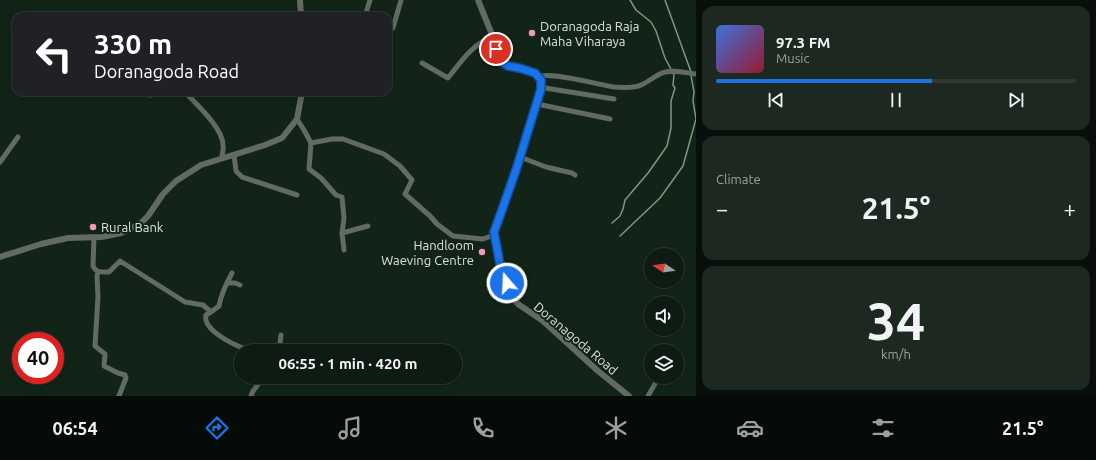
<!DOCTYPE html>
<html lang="en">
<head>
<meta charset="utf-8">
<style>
	:root { --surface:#0e1b12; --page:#1c2820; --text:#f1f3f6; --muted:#9ba19f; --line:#2e3932; --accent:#1a73e8 }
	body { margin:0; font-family:Ubuntu,sans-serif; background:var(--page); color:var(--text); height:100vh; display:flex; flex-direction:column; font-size:15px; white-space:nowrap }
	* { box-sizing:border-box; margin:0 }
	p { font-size:13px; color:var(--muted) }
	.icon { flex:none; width:22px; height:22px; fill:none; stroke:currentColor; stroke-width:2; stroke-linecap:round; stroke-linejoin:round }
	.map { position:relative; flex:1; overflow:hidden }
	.panel { display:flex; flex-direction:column; gap:6px; padding:6px; background:#080f0a; width:400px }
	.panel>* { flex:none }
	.top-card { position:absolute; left:12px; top:12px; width:380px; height:84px; border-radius:12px; box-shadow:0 2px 10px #0003,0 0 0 1px var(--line); background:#202124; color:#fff; overflow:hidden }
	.needle { width:26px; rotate:283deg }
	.fabs { position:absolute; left:644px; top:248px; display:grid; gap:8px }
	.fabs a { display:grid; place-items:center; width:40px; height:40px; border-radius:50%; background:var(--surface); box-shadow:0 2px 10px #0003,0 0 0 1px var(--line); font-size:20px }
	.speed { position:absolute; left:12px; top:332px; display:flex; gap:8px; font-size:20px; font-weight:700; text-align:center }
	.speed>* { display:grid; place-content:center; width:52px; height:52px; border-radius:50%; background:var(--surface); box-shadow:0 2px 10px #0003,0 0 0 1px var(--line); line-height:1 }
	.speed .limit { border:6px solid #d22; background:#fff; color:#111 }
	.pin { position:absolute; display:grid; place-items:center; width:34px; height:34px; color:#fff; margin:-17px; border:2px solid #fff; border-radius:50%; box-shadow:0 1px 4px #0007 }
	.me { position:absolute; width:44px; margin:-22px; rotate:341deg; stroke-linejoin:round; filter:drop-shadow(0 0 3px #0008) }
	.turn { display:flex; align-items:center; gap:14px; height:84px; padding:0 16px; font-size:18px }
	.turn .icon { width:52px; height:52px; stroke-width:2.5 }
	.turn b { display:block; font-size:28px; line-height:34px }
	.big { font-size:30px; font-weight:700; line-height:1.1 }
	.panel .widget { flex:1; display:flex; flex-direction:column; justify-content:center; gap:6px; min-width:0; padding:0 14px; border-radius:12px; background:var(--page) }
	.panel .dial { align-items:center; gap:0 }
	.dial b { font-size:52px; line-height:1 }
	.song { display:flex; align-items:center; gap:12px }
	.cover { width:48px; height:48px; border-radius:6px; background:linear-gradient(135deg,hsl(220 70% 55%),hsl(350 70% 35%)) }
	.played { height:4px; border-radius:2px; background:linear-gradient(90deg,var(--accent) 60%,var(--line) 60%) }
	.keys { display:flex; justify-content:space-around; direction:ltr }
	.heat { display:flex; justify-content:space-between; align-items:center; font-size:22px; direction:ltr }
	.trip { position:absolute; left:234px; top:344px; width:228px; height:40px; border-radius:20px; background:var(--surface); box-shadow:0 2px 10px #0003,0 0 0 1px var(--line); font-weight:700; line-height:40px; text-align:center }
	.menu { display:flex; height:64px; justify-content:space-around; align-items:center; background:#060b07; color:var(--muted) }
	.menu .icon { width:28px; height:28px }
	.menu .current { color:var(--accent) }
	.menu b { font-size:18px; color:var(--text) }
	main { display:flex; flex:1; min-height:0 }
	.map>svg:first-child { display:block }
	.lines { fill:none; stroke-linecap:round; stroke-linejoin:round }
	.stream { stroke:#789a83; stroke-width:1.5 }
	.minor { stroke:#616a63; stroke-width:5 }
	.tertiary { stroke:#616a63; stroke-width:6 }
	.route-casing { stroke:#114b97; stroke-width:10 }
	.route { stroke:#1a73e8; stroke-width:7 }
	.poi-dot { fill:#f19ab3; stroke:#122418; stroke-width:1.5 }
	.labels { text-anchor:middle; stroke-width:4; stroke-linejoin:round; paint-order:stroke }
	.poi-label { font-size:13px; fill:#d6e2d9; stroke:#122418; text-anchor:start }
	.street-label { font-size:13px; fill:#d6e2d9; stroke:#122418 }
</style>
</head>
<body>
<main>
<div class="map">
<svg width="696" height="396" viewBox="0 0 696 396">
	<rect width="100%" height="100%" fill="#122418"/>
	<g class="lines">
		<path class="stream" d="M665,0l26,72
			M612,223l8,-7 3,-7 2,-9 23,-27 19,-27 4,-18v-27l4,-13 -2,-3 1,-10 -9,-17 -9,-27 -5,-9 -15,-12 -6,-10
			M620,236l40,-38 23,-32 13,-47 -3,-18 1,-9 -3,-17"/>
		<path class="minor" d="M365,16l5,-16
			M393,28l8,-28
			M422,63l26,15c12,-15 25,-35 45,-41
			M538,77c10,-6 62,8 76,10 8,0 19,2 27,-2 7,-3 14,-9 21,-12 10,-4 24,0 34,1
			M541,89l4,-1 69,11
			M140,92l10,3 23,-3
			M185,92c11,12 38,36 38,53 1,4 -1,8 -1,12
			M537,104l73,15
			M297,119l7,11 7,13 -2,26 12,9 15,17 6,2 2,21 -2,15 2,17
			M311,143l21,-4h11l41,15 16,12 12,14 -7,14 25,22 7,8 16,12 30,3 11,-4
			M234,155l2,16 6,6 55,18
			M520,157l26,10 26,6 3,2
			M0,162l18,-25
			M342,233l26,-7
			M94,237l-1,29c3,7 9,6 16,6l11,-11 65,41 18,3 8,7 8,-6c2,-12 7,-22 13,-33
			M98,272l-1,4 1,21 -3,49 10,8 -1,12 14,7 7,2 1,3 -7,18
			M227,283h8l5,2
			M211,312l-5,3c-4,16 34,34 48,36
			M279,351l2,-16
			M251,396l2,-5 11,-14
			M648,396l11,-19"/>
		<path class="tertiary" d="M300,0l1,16
			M478,0l15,37 7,24 8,5 11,2 16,5 6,7v9l-21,68 -18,53 -9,22 8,38 11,27 6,7 25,17 55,50 31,25
			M0,257l41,-13 27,-6 34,-1 19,-4 19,-9 8,-8 15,-22 13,-13 25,-16 64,-20 17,-7 15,-19 5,-27"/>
	</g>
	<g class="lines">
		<g class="route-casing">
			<path id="route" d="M496,49l4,12 8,5 11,2 16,5 6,7v9l-25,81 -14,40 -8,22 7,38 6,13"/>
		</g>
		<use href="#route" class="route"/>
	</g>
	<g class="poi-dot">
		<circle cx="532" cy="33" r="4"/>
		<circle cx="93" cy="227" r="4"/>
		<circle cx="482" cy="252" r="4"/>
	</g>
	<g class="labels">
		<g class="poi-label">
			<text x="540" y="31">Doranagoda Raja<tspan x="540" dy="15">Maha Viharaya</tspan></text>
			<text x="101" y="232">Rural Bank</text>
			<text x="474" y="250" text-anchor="end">Handloom<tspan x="474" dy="15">Waeving Centre</tspan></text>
		</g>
		<g class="street-label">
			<text transform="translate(576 338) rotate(40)" y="5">Doranagoda Road</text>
		</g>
	</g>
</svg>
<div class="fabs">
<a><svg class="needle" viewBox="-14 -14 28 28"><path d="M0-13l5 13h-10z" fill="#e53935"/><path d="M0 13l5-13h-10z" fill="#9ba19f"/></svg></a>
<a><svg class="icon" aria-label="sound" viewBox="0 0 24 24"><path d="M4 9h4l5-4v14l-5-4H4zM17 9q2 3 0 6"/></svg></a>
<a><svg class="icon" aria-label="layers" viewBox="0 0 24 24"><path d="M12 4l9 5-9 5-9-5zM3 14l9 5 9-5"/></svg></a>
</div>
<div class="speed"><div class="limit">40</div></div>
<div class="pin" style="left:496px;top:49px;background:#d93025"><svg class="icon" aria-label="arrive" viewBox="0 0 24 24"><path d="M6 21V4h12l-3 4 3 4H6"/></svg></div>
<svg class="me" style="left:507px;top:283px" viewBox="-20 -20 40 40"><circle r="17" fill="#1a73e8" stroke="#fff" stroke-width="3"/><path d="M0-11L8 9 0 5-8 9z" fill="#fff"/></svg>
<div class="trip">06:55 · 1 min · 420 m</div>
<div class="top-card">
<div class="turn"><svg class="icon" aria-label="left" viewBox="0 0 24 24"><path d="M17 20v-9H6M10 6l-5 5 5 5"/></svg><div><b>330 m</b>Doranagoda Road</div></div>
</div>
</div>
<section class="panel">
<div class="widget">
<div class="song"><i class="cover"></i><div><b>97.3 FM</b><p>Music</p></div></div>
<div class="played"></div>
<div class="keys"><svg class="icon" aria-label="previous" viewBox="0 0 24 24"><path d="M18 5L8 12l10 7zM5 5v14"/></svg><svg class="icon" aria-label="pause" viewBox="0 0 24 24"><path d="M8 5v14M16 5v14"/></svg><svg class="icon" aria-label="next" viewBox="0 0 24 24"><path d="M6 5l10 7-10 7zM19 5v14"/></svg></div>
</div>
<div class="widget"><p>Climate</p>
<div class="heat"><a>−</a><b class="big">21.5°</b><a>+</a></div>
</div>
<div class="widget dial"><b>34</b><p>km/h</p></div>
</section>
</main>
<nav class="menu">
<b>06:54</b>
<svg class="icon current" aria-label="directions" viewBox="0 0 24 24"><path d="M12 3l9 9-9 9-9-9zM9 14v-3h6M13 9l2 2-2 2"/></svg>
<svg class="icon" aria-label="music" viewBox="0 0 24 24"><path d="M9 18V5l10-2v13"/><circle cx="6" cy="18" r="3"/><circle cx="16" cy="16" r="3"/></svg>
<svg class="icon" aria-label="phone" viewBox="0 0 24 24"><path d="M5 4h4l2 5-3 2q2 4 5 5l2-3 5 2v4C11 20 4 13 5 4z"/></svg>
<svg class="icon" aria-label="climate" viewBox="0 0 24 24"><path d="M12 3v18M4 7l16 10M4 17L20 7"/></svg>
<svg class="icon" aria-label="car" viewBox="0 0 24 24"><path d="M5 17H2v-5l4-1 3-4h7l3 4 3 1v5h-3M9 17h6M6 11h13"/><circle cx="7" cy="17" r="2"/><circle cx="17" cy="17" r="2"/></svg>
<svg class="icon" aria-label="filters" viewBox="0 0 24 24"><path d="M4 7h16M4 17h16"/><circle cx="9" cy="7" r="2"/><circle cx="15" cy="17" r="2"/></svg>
<b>21.5°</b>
</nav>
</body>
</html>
